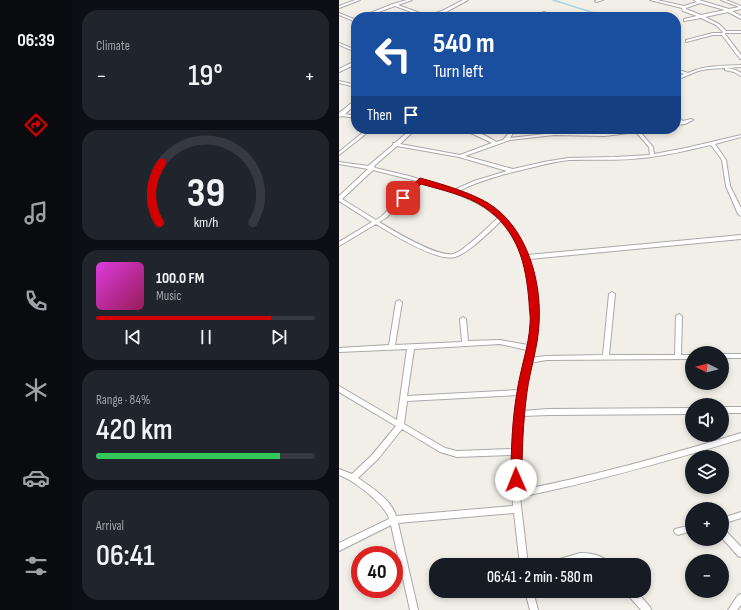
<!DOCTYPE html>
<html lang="en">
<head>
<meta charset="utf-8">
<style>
	:root { --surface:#171b24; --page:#20242c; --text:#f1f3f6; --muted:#9ea1a6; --line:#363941; --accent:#d40000 }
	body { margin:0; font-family:"Sofia Sans Condensed",sans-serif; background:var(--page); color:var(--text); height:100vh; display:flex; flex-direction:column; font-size:15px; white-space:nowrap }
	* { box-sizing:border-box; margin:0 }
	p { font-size:13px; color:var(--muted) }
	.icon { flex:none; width:22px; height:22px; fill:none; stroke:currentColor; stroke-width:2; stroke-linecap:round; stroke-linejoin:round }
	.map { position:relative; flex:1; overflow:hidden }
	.side { display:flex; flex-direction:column; gap:10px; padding:10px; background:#0d0f14; width:267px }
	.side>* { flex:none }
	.hud { position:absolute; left:12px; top:12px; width:330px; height:122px; border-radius:16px; box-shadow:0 2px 6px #0003; background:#1a4fa0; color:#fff; overflow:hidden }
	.needle { width:26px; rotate:276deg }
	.buttons { position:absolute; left:346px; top:346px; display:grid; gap:8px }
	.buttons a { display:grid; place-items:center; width:44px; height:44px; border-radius:50%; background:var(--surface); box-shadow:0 2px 6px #0003; font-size:20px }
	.speed { position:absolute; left:12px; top:546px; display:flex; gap:8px; font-size:20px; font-weight:700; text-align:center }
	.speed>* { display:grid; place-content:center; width:52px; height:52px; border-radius:50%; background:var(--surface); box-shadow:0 2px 6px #0003; line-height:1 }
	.speed .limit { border:6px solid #d22; background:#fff; color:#111 }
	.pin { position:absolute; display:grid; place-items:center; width:34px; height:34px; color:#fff; margin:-17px; border-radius:8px; box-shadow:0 2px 6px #0006 }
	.me { position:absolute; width:44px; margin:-22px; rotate:359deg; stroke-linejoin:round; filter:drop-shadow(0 0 3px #0008) }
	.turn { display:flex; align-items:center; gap:14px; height:84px; padding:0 16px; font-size:18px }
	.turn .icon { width:52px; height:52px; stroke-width:2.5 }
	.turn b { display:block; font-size:28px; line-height:34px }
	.then { display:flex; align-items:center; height:38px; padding:0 16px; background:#0003; gap:8px; font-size:15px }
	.big { font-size:30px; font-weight:600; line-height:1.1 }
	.side .card { flex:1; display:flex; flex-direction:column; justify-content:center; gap:6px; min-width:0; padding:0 14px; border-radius:16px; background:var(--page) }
	.side .dial { align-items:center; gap:0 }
	.dial svg { height:104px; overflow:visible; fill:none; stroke:var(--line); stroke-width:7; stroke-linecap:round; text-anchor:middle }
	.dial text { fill:var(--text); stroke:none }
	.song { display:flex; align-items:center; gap:12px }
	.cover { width:48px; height:48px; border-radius:6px; background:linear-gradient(135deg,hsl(300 70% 55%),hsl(330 70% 35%)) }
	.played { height:4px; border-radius:2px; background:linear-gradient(90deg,var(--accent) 80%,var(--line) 80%) }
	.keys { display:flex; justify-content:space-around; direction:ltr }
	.heat { display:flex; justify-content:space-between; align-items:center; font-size:22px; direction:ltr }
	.charge { height:6px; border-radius:3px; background:linear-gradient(90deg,#34c759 84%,var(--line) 0) }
	.trip { position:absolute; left:90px; top:558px; width:222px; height:40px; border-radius:16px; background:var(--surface); box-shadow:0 2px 6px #0003; font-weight:600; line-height:40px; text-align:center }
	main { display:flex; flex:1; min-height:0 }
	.dock { display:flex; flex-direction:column; width:72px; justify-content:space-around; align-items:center; background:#090b0e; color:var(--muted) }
	.dock .icon { width:28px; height:28px }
	.dock .current { color:var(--accent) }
	.dock b { font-size:18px; color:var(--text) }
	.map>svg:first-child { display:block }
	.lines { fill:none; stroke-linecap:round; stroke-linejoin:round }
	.stream { stroke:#aad3df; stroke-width:1.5 }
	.minor-casing { stroke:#a9a9a9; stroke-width:2 }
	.minor { fill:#fff; fill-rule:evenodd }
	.route { fill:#d40000; stroke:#8a0000 }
</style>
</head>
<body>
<main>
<nav class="dock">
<b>06:39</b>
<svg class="icon current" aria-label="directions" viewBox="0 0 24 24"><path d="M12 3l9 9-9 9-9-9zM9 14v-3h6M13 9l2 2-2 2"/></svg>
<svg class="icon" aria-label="music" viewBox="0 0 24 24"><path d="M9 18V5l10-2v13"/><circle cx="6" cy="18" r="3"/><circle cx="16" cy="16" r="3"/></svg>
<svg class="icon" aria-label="phone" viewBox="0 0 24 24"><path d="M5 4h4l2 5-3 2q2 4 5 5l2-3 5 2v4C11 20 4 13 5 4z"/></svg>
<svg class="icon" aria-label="climate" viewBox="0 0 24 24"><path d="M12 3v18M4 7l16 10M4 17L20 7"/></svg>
<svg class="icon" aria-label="car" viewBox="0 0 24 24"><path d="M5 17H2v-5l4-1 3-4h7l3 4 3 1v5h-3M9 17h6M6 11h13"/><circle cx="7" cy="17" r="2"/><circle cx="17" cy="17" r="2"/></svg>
<svg class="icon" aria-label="filters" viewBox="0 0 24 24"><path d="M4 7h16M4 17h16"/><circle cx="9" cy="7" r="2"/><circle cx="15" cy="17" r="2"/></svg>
</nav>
<section class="side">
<div class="card"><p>Climate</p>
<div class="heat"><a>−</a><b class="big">19°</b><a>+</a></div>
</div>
<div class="card dial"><svg viewBox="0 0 100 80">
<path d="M14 69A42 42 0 1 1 86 69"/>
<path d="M14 69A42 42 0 0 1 16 23" stroke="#d40000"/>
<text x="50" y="56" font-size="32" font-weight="700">39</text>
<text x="50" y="72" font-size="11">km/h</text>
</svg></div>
<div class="card">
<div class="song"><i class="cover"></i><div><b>100.0 FM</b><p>Music</p></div></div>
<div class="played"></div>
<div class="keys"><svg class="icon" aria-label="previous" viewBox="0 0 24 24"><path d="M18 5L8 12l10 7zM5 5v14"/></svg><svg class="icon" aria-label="pause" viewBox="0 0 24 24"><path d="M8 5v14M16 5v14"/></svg><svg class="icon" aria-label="next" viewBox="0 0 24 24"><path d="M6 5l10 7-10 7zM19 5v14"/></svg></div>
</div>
<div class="card"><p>Range · 84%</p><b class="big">420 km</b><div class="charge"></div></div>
<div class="card"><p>Arrival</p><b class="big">06:41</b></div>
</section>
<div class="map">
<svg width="402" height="610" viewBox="0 0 402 610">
	<rect width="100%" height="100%" fill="#f2efe9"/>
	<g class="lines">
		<path class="stream" d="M214,0l54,17"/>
		<g class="minor-casing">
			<path id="minor" d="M16,0h5l-21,8v-2z
				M68,0h5l-14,5 30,11 16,-6 19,-10h5l-22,12 -14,5h-7l-30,-11 -30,11h-5l33,-13z
				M258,0h6l-7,2 -1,-1z
				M311,0h7l27,6 13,-4 -3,-2h5l30,9 10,-2 -18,-7h5l15,6v3l-9,2 9,5v3l-13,-7 -23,5 14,7 7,7h15v2h-15l-1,1 16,21v4h-1l-18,-24h-9l-27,7v-2l27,-7h9l1,-1 -7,-7 -15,-7 -17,3v-2l13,-3 -14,-5 -1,-3zM361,3l25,7 -24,5 -15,-6v-1z
				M205,12l3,1 -8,4h-5z
				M0,13l17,7v2l-17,-7z
				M0,43l17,7v2l-17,-7z
				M16,61h1v3l-17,8v-3z
				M402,65v2l-14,1 9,2 5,3v3l-7,-4 -9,-2v-2l-17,1 -10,2 -22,9v-2l8,-4 -8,-3v-2l12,4c16,-8 35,-7 53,-8z
				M0,81l17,4v2l-17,-4z
				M15,101h2v3l-11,10 11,2v2l-14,-2 -3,1v-4z
				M337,115l7,6 8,-2 2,1 -8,4 -9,1v-2l3,-1 -3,-4z
				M28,129h5l-33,26v-3z
				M72,129h5l-16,15 60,11 32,-12 -4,-2 -26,-12c10,0 26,7 34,13l7,-2 6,-7 -4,-4h5l3,4 -3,5 44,-5 51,1 29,-4v-1h17l-2,1 -9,2 13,15 1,7 32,-6 55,-13v2l-26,7 11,16 4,26 11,22v8l-3,-2 -12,-28 -4,-26 -11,-15c-23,5 -45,11 -69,13 -24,3 -48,1 -73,2 -19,2 -38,8 -56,12 -18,5 -37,10 -54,19 36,13 53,29 69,64l213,-20v4l-212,20c6,21 10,43 9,65 -1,11 -4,23 -7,34l15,-2 57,-1 6,-61 3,-2 3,2 -6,61h66l1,-39 3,-2 3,2 -1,39h11v4l-146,1 -16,3 -7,48 25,-2 144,-1v6l-144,1 -25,1 -4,49 1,25c75,-14 148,-35 221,-57v6c-73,22 -146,43 -221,58l8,68h-8l-6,-52 -116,10 20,87h-8l-19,-85 -52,26v-8l50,-24c-2,-12 -28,-32 -38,-38 -4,-3 -8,-4 -12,-6v-6l13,5 20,-19 24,-29 -57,-34v-6l58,34 10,-71 -68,3v-4l50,-3 7,-43 3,-2 3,2 -7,43 67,-3 -2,-23 3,-2 3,2 2,22 32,-1 28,5c9,-42 2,-91 -27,-124 -11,10 -32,32 -46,36 -18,5 -63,-23 -79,-33l-37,22v-4l33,-20 -33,-21v-5l29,-27 -29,-5v-2l29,4 25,-21v-2h2zM297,132l13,15 1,8 -35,2 -47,1 -24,4 -31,7 -48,-13 45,-16 44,-5 51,1zM58,146l62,11 48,14 -33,10 -20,9 -45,-14 -34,-8 -1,-2zM34,170l44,11 -35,35 -6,4 -34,-21zM82,183c27,8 56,15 77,35 -8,7 -36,35 -45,36 -17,3 -59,-23 -74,-32l7,-4zM161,344l27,6 -3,11 -5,29 -112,6 7,-47zM180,395l-6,54 -56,2 -12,-3 -41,-24 3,-23zM63,429l38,23 17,5 55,-2v25l1,26 -117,10c-4,-16 -25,-29 -38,-38l20,-19z
				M383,354h19v4h-19z
				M383,407h19v6h-19z
				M402,512v6l-19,6v-6z
				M353,525v6l-14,4 -3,-2 -1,-2 1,-2z
				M383,528l3,2 16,17v10l-3,-1 -16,-18z
				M241,553c10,0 25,2 30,12h-11l-7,-3 -6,-1 -12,1 -10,3h-15l1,-3 3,-1z
				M186,591h8l5,19h-8z
				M287,591h10l14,16 1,3h-10l-14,-16z
				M402,594v11l-4,5h-9l10,-15z"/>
		</g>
		<use href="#minor" class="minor"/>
	</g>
	<path class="route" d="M81,178c22,6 49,14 68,25 39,24 54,78 51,121 -1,23 -9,46 -12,68 -4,30 -5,59 -5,88l-2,4h-8l-1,-4c0,-29 1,-59 6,-88 3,-22 12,-46 13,-68 1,-7 -1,-15 -1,-22 -3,-38 -11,-72 -45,-95 -18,-12 -42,-17 -63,-23l-15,15h-6v-3z"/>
</svg>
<div class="buttons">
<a><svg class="needle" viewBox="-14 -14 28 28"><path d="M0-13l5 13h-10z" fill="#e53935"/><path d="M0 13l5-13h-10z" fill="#9ea1a6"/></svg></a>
<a><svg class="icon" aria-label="sound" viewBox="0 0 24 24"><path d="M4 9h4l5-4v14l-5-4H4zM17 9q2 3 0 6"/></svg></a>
<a><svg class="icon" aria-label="layers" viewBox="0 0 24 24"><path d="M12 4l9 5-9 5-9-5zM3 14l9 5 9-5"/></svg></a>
<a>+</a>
<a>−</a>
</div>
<div class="speed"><div class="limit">40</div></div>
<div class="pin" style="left:64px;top:198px;background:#d93025"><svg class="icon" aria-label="arrive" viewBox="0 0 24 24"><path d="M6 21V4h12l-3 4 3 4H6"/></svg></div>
<svg class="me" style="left:177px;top:480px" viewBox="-20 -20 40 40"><circle r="19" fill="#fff"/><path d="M0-13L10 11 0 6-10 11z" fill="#d40000"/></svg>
<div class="trip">06:41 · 2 min · 580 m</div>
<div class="hud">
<div class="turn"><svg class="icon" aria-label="left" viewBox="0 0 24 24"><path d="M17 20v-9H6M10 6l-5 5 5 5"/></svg><div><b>540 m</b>Turn left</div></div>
<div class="then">Then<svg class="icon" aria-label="arrive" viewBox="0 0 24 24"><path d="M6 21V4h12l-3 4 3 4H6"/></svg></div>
</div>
</div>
</main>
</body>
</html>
